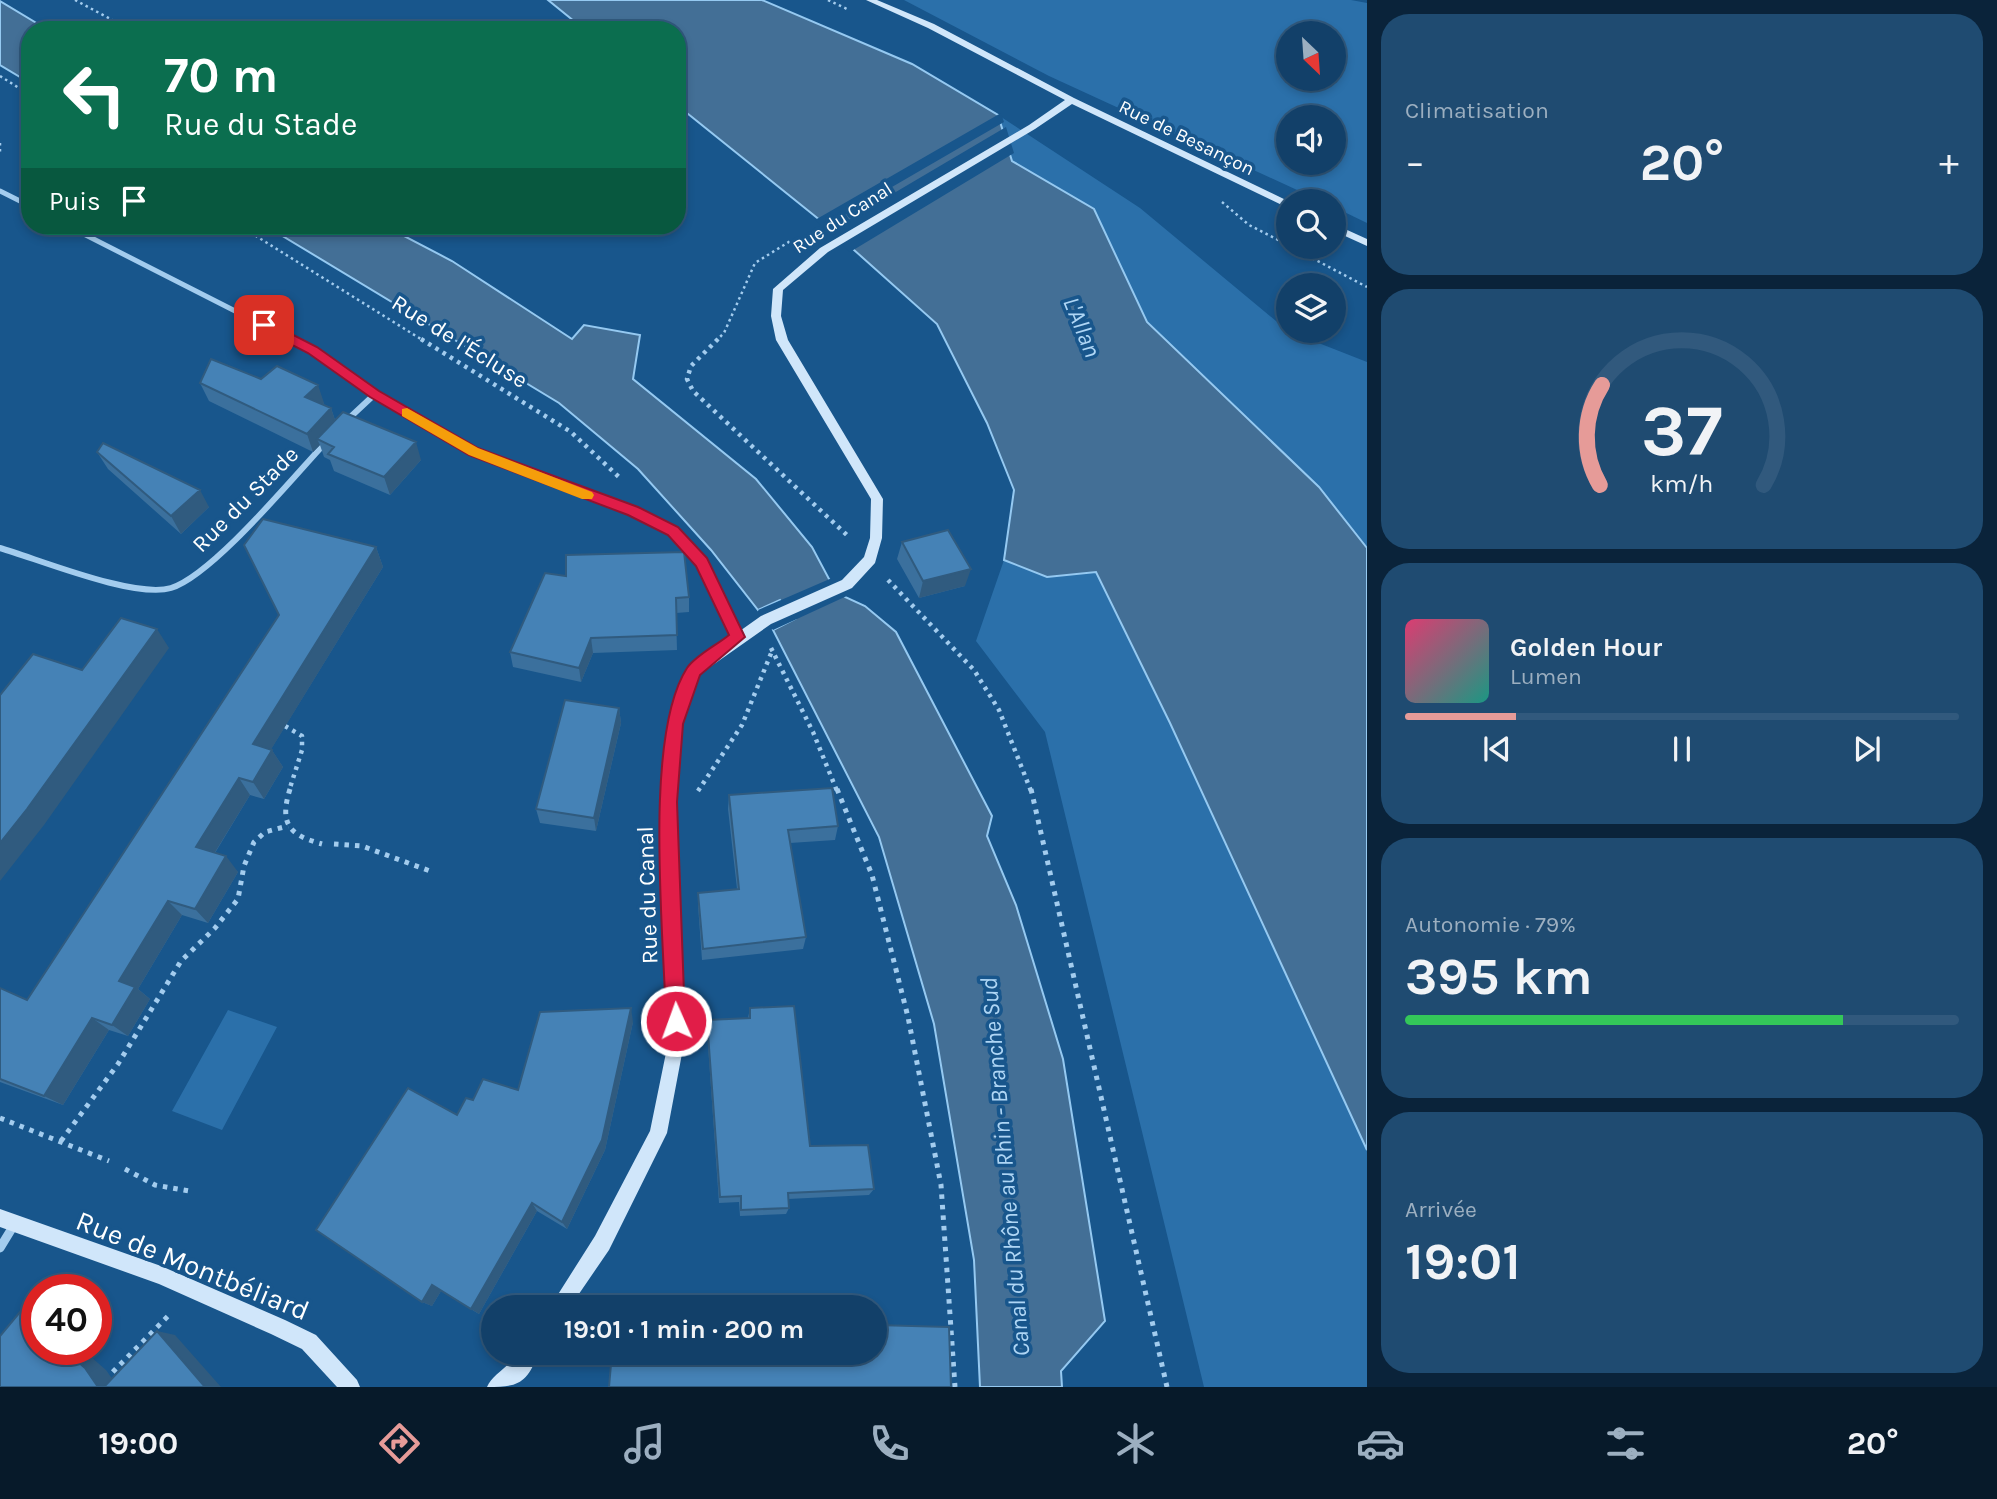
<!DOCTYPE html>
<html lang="fr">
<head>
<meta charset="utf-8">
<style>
	:root { --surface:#124069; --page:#1f4b71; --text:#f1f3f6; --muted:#9cafc0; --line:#31597d; --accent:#e69b98 }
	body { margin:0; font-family:Karla,sans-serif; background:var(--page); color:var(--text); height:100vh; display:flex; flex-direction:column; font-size:26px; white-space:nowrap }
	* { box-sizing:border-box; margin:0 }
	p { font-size:23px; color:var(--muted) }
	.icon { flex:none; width:38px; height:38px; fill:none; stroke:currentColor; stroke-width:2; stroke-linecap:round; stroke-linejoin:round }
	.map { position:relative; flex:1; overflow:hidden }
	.sheet { display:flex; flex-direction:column; gap:14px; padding:14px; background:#0a233a; width:630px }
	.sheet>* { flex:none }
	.banner { position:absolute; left:21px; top:21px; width:665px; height:214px; border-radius:28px; box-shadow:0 4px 10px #0003,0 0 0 2px var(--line); background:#0b6e4f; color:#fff; overflow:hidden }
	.needle { width:46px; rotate:155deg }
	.fabs { position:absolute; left:1276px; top:21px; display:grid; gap:14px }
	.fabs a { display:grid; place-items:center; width:70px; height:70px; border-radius:50%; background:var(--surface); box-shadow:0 4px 10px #0003,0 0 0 2px var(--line); font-size:35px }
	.speed { position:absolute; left:21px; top:1274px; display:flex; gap:14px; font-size:35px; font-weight:700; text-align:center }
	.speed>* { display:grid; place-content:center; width:91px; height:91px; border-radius:50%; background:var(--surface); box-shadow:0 4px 10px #0003,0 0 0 2px var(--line); line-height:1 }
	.speed .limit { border:10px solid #d22; background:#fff; color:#111 }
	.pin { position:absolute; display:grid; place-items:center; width:60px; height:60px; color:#fff; margin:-30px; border-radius:14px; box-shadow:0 4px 10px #0006 }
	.me { position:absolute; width:77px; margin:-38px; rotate:358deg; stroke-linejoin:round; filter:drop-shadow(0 0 5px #0008) }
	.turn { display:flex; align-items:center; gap:24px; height:147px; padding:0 28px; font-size:32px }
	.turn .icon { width:91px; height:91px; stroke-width:2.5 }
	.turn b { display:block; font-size:49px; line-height:60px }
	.then { display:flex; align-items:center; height:66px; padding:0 28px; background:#0003; gap:14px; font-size:26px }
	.big { font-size:52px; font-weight:700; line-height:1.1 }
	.sheet .tile { flex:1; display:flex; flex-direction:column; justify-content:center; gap:10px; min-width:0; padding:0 24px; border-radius:28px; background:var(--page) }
	.sheet .dial { align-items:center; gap:0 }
	.dial svg { height:182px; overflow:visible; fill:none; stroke:var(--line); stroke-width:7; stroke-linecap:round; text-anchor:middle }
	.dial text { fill:var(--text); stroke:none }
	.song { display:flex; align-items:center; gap:21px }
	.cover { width:84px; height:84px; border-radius:10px; background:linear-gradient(135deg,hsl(340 70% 55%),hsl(170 70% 35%)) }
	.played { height:7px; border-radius:4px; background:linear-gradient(90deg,var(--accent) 20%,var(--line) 20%) }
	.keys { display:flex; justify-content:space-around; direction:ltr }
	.heat { display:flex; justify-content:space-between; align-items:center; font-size:38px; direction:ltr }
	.charge { height:10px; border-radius:5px; background:linear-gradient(90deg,#34c759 79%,var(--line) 0) }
	.trip { position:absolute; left:481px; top:1295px; width:406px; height:70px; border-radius:35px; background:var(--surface); box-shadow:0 4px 10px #0003,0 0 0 2px var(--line); font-weight:700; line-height:70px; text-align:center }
	.menu { display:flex; height:112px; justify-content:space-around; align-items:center; background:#071a2a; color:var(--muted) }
	.menu .icon { width:49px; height:49px }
	.menu .on { color:var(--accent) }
	.menu b { font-size:32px; color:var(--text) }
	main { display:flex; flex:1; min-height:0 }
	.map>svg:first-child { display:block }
	.green { fill:#2b70aa; fill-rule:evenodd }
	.water { fill:#436f96; stroke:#95c9f1; stroke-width:2 }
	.pier { fill:#18568c }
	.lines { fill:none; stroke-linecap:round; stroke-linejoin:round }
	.path-far2 { stroke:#a3ccee; stroke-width:2.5; stroke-dasharray:2.5 3.5; stroke-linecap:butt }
	.path-far1 { stroke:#a3ccee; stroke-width:4.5; stroke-dasharray:3.5 5; stroke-linecap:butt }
	.path { stroke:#a3ccee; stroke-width:5; stroke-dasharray:4.5 6; stroke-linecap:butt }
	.street-far2 { stroke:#a3ccee; stroke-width:5 }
	.street-far1 { stroke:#a3ccee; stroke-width:6 }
	.street { stroke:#a3ccee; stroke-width:9 }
	.secondary { fill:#d0e6fa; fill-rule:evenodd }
	.wall { fill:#3b709d }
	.shaded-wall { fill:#305b7f }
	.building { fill:#4582b6; stroke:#305b7f; stroke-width:2 }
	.route { fill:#e11d48; stroke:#92132f; stroke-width:2 }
	.slow { fill:#f59e0b }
	.labels { text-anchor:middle; stroke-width:7; stroke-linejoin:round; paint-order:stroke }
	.far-street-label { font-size:19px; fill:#fff; stroke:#18568c }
	.street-label { font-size:23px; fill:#fff; stroke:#18568c }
	.water-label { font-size:24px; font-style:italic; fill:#afd6f5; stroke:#18568c }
	.near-street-label { font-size:28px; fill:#fff; stroke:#18568c }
</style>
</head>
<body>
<main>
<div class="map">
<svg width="1367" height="1387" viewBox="0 0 1367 1387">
	<rect width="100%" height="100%" fill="#18568c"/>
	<path class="green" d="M904,0h447l16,3v220l-33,-16v-6h-13l-272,-125zM1288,33h46v46h-46zM1288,117h46v46h-46z
		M998,115l142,93 148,123 79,31v187l-49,-62 -171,-165 -53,-113 -82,-48z
		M1004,560l43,17 49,-5 74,151 197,427v237h-163l-159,-655 -69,-91z
		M228,1010l49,17 -55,103 -50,-19z"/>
	<path class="water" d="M548,0h214l150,64 86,51 14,46 82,48 53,113 172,165 48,61v602l-197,-427 -74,-151 -49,5 -43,-17 10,-70 -27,-67 -50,-99 -111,-99 -149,-120v-75h-92z
		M0,1l48,29h-18v53l-30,-18z
		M266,226h119l67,35 120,78 12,-14 56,10 -7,44 123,100 56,68 17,32 16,18 20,9 31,26 96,184 -5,20 29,69 47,154 42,262 -44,50 1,16h-82l-6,-127 -40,-236 -55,-187 -106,-207 22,-11 -15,-19 -22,10 -47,-60 -73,-81 -79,-66z"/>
	<path class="pier" d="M1001,113l3,9 -181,105 -8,-7z
		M1006,127l8,26 -164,99 -22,-20z
		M832,578l17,17 -76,35 -2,-3 19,-9 -11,-14 -19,9 -2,-3z"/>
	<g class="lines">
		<path class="path-far2" d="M75,0l56,30
			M828,0l19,9
			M0,76l30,19
			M0,143v10
			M1222,202l27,23 39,20
			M240,226l184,115
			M1291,247l76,40
			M716,341l8,-8 31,-70 37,-23"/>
		<path class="path-far1" d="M421,339l150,93 49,46
			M718,339l-27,27 -4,13 6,12 156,146
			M888,580l86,90 25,40 32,81
			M771,648l42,84 24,59
			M285,726l17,10v14l-13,41
			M698,791l44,-66 30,-74"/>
		<path class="path" d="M290,789c-11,35 -1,46 32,55
			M837,789l35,86 36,142 33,168 14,202
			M1031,789l136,598
			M334,844l28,2 68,25
			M0,1118l109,43
			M61,1141l57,-77 63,-103 34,-33 23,-29 6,-33 10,-24 11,-10 23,-6
			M125,1169l30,16 34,6
			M98,1387l73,-74"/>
		<path class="street-far2" d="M0,191l30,15
			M68,226l226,115"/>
		<path class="street-far1" d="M291,339c30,15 56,37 85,55 60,39 123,72 191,95 31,10 84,22 108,44 31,28 45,67 63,104
			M345,422l30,-28
			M0,548c38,11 135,51 171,40 42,-13 124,-113 156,-147"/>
		<path class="street" d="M0,1248l14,-23"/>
		<path class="secondary" d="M866,0h11l57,24 140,74 214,103v7l-216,-104 -37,25 -207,123 -45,38 -2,26 7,24 95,159 -1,39 -7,25 -23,25 -81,36 -71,50 -18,50 -7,78 9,241 -17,90 -58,117 -39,57h-20l45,-71 55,-105 18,-88 -7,-241 7,-78 19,-53 2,-4 72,-51 81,-36 22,-23 6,-19 1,-39 -95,-159 -5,-24 2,-27 47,-41 209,-123 36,-25 -137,-72z
			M1334,224l33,15v7l-33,-15z
			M0,1209l161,57 124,54 31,15 41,45 3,7h-23l-35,-38 -31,-15 -112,-50 -159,-57z
			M518,1353h21c-13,31 -20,34 -52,34 5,-12 22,-20 31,-34z"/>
	</g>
	<path class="wall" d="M261,379l63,24 -1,1 8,4 4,12 86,40 -31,35 -56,-24 -4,-11 -6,-3 -4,-12 -7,7 -104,-51 -9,-18z
		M97,452l112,55 -28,27 -73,-65z
		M902,542l63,44 -46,12 -22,-39z
		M376,547l7,20 -112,182 12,18 -19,32 -14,-4 -35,58 23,19 -30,51 -26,-8 -44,74 12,10 -22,37 -19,-6 -46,75 -63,-23v-94l27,12z
		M566,576l123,21v15l-13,1 1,37 -84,3 -12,29 -68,-15 -3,-15z
		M619,708l2,15 -25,108 -56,-8 -4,-14z
		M729,795l109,31 -3,14 -45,3 16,94 -3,12 -101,11 -4,-55v-12l39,-4 -9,-80z
		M750,1008l60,138 64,43 -5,6 -81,4 1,9 -3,6 -46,2 -1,-14 -20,1 -12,-173v-10l41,-2z
		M633,1022l-28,128 -38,79 -30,-18 -58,103 -38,-23 -9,15 -10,-4 51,-202 45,-10z"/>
	<path class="shaded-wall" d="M318,385l6,18 -13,12 -6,-18z
		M331,408l6,18 -20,13 3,6 -7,7 -6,-18z
		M416,442l5,18 -31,35 -6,-18z
		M200,490l9,17 -28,27 -10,-18z
		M376,547l7,20 -119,194 -11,-17z
		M971,569l-6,17 -46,12 4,-17z
		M157,629l12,19 -125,177 -44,56v-38z
		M591,638l2,15 -12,29 -2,-14z
		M619,708l2,15 -25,108 -2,-13z
		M272,750l11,17 -19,32 -11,-17z
		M239,778l11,17 -41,67 -13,-15z
		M226,856l12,16 -30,51 -13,-14z
		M168,901l14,14 -44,74 12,10 -22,37 -16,-11 7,-44z
		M631,1008l2,14 -28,128 -38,79 -5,-7z
		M92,1018l17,12 -46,75 -19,-9z
		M532,1203l5,8 -58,103 -8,-5z
		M432,1285l9,6 -9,15 -10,-4z
		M20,1312l17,2v12z
		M157,1331l18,4 46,52h-16z
		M63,1349h19l24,21 12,17h-20z"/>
	<path class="building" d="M211,359l50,20 16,-13 41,19 -13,12 26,11 -24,26 -107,-51z
		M343,412l73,30 -32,35 -56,-23 6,-7 -17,-8z
		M103,443l97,47 -29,26 -74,-64z
		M263,519l113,28 -123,197 19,6 -19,32 -14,-4 -43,69 30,9 -31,53 -27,-8 -49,80 16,6 -23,38 -20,-7 -48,78 -44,-17v-91l27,12 252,-385 -35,-70z
		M948,530l23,39 -48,12 -21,-39z
		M684,552l5,45 -13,1 1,37 -86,3 -12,30 -69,-16 35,-79 21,3v-21z
		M121,618l36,11 -130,180 -27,34v-148l33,-41 49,16z
		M565,700l54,8 -25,110 -58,-9z
		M832,788l6,38 -50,4 18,107 -103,12 -5,-56 41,-4 -10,-94z
		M794,1006l16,140 58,-1 6,44 -86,4 1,15 -48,2v-14l-21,1 -13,-177 43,-2v-10z
		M631,1008l-29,132 -40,82 -30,-19 -61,106 -39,-24 -10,17 -106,-72 92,-142 49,27 9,-17 7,2 10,-21 35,11 22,-78z
		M617,1294l155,6v4l62,3h-218z
		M20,1312l17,14v23h26l22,19 13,19h-98v-51z
		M875,1325l74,2 2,60h-342l3,-34h263z
		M157,1331l48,56h-101z"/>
	<path class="route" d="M259,322h9l49,25 62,44 99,57 160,59 40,20 29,31 38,79 -45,38 -17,49 -6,78 8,219 -3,6 -6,3 -7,-3 -3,-6c-2,-84 -23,-285 21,-353 9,-13 30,-23 42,-33l-33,-69 -28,-31 -40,-20 -159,-60 -99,-58 -62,-44 -49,-25z"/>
	<path class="slow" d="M407,408l71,40 114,44 2,3 -2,4h-10l-113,-44 -67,-39v-7z"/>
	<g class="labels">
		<g class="far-street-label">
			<text transform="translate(1187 137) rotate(26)" y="7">Rue de Besançon</text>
			<text transform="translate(842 217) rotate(-33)" y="7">Rue du Canal</text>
		</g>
		<g class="street-label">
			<text transform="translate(460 341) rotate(32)" y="8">Rue de l'Écluse</text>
			<text transform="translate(245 499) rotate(-45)" y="8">Rue du Stade</text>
			<text transform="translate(647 895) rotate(-92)" y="8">Rue du Canal</text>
		</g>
		<g class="water-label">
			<text transform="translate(1082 327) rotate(68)" y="8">L'Allan</text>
			<text transform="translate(1005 1167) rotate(-95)" y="8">Canal du Rhône au Rhin - Branche Sud</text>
		</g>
		<g class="near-street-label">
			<text transform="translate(193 1265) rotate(22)" y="10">Rue de Montbéliard</text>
		</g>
	</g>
</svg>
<div class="fabs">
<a><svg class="needle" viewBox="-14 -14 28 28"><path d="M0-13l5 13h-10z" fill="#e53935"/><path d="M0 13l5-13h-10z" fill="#9cafc0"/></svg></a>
<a><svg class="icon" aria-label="sound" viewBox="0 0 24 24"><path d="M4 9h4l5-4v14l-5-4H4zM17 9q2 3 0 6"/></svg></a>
<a><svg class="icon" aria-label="search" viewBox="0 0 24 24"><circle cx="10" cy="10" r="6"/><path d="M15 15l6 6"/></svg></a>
<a><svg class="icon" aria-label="layers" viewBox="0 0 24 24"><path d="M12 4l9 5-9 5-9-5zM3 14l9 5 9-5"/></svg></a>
</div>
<div class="speed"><div class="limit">40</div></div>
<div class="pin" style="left:264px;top:325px;background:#d93025"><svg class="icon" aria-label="arrive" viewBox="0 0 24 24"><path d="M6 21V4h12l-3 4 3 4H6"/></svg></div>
<svg class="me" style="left:676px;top:1021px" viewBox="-20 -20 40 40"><circle r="17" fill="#e11d48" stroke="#fff" stroke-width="3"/><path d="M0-11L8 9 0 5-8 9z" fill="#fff"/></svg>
<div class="trip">19:01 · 1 min · 200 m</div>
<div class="banner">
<div class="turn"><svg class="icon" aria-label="left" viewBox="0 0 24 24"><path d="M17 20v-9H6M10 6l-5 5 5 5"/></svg><div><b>70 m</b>Rue du Stade</div></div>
<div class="then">Puis<svg class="icon" aria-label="arrive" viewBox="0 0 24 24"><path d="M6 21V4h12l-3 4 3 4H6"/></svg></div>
</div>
</div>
<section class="sheet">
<div class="tile"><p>Climatisation</p>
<div class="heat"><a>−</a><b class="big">20°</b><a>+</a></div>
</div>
<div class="tile dial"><svg viewBox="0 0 100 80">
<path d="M14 69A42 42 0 1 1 86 69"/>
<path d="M14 69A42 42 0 0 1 15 25" stroke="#e69b98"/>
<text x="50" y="56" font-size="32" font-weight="700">37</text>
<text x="50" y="72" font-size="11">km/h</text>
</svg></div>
<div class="tile">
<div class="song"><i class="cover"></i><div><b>Golden Hour</b><p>Lumen</p></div></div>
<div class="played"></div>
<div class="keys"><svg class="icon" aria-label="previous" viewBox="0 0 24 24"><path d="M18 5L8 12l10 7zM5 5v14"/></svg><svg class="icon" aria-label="pause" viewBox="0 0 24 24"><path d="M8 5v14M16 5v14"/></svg><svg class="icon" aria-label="next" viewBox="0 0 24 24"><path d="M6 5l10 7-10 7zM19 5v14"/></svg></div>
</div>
<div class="tile"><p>Autonomie · 79%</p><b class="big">395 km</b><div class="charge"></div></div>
<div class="tile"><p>Arrivée</p><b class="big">19:01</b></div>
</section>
</main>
<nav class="menu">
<b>19:00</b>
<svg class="icon on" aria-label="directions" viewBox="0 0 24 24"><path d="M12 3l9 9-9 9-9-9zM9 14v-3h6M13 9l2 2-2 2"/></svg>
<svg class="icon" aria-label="music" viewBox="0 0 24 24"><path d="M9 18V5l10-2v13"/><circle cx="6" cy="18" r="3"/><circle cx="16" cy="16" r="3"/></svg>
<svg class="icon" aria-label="phone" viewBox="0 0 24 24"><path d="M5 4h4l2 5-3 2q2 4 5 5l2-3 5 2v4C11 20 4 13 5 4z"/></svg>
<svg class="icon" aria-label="climate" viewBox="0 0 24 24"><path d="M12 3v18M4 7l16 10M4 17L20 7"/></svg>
<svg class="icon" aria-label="car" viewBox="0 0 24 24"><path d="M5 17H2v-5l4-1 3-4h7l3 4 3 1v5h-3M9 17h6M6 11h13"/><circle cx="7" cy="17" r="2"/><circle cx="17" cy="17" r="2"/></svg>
<svg class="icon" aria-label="filters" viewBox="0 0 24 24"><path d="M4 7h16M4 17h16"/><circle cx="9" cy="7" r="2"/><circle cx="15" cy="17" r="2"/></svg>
<b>20°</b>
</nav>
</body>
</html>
